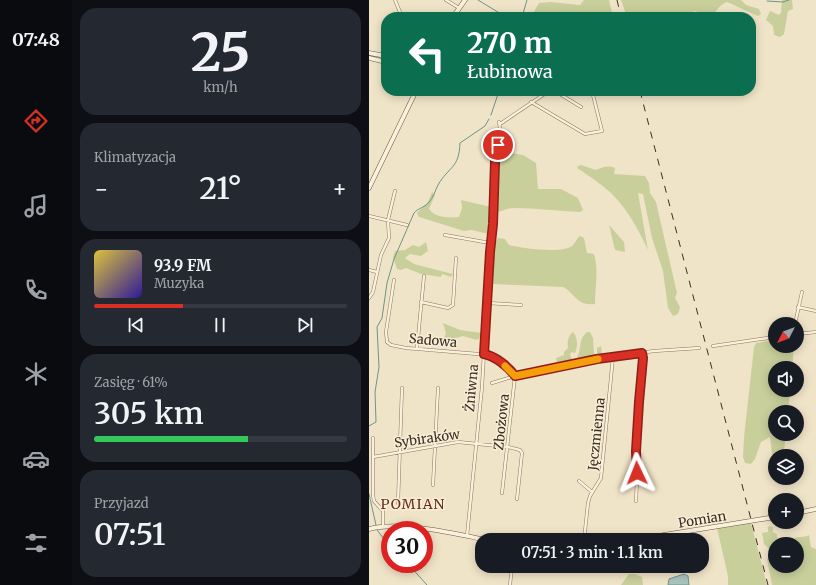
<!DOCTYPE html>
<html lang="pl">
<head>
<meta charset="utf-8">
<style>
	:root { --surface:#171b24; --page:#242831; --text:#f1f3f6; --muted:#9ea1a6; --line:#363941; --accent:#d93025 }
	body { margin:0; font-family:Merriweather,serif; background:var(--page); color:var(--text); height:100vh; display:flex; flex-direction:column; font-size:15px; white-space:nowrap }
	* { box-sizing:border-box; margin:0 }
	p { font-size:13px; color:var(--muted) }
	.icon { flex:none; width:22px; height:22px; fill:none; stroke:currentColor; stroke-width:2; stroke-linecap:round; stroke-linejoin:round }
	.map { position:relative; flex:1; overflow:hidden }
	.details { display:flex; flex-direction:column; gap:8px; padding:8px; background:#0d0f14; width:297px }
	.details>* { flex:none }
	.banner { position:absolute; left:12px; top:12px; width:375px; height:84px; border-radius:16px; box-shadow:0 2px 10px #0003; background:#0b6e4f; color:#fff; overflow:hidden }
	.needle { width:26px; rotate:228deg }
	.controls { position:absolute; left:399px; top:317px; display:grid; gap:8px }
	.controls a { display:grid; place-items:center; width:36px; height:36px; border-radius:50%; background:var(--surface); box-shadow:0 2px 10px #0003; font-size:20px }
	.speed { position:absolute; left:12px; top:521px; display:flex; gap:8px; font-size:20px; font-weight:700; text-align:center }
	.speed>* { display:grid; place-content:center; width:52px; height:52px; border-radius:50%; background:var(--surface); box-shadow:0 2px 10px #0003; line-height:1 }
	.speed .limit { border:6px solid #d22; background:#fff; color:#111 }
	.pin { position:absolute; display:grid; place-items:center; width:34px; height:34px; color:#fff; margin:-17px; border:2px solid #fff; border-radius:50%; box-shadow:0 1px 4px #0007 }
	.me { position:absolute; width:44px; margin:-22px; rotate:358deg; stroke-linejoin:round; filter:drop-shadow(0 0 3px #0008) }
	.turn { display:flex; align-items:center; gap:14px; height:84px; padding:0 20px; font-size:18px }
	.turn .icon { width:52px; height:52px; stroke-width:2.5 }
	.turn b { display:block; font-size:28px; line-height:34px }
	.big { font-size:30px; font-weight:600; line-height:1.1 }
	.details .card { flex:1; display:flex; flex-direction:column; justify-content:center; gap:6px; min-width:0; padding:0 14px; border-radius:16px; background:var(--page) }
	.details .dial { align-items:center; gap:0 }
	.dial b { font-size:52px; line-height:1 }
	.song { display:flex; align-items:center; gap:12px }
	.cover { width:48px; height:48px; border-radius:6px; background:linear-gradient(135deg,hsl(50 70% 55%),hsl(250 70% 35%)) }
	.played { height:4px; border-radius:2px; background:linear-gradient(90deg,var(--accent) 35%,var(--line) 35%) }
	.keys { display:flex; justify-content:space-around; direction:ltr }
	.heat { display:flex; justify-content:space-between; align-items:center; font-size:22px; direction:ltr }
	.charge { height:6px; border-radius:3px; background:linear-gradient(90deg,#34c759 61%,var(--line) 0) }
	.trip { position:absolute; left:106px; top:533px; width:234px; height:40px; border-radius:16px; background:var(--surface); box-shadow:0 2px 10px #0003; font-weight:600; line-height:40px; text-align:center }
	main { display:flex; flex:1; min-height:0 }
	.tab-bar { display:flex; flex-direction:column; width:72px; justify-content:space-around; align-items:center; background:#090b0e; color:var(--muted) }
	.tab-bar .icon { width:28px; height:28px }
	.tab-bar .active { color:var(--accent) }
	.tab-bar b { font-size:18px; color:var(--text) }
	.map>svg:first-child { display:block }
	.green { fill:#c9cf9b }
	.water { fill:#a9c4bc; stroke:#6f938a }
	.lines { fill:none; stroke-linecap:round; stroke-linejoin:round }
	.stream { stroke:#6f938a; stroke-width:1 }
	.street-casing { stroke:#8d765c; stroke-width:3.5 }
	.secondary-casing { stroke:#6f573f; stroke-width:5 }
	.street { stroke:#faf1dc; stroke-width:2.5 }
	.secondary { stroke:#faf1dc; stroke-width:4 }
	.rail { stroke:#3d2e20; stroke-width:1; stroke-dasharray:7 7; stroke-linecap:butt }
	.route-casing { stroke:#8d1f18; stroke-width:10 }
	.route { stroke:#d93025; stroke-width:7 }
	.slow { stroke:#f59e0b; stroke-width:7 }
	.labels { text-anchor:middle; stroke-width:3; stroke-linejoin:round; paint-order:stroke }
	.street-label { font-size:13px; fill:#3d2e20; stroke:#f7eed8 }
	.neighbourhood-label { font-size:14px; letter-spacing:1px; fill:#6b2e1e; stroke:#f7eed8 }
</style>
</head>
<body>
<main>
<nav class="tab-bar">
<b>07:48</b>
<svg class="icon active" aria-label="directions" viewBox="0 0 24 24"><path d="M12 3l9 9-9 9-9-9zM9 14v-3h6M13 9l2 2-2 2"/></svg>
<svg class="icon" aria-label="music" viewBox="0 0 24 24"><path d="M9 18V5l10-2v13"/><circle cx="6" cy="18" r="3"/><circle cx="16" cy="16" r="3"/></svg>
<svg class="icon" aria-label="phone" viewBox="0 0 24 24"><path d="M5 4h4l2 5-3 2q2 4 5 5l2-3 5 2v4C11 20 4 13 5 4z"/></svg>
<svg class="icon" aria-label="climate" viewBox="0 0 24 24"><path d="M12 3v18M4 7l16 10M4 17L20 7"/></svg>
<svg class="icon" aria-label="car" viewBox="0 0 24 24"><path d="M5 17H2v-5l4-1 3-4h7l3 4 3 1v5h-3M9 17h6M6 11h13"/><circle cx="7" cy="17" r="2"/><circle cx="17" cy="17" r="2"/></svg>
<svg class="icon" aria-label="filters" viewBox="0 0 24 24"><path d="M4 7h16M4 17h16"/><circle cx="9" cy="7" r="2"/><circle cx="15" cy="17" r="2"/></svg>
</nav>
<section class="details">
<div class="card dial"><b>25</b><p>km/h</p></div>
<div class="card"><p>Klimatyzacja</p>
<div class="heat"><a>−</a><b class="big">21°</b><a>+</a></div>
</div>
<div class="card">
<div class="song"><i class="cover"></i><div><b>93.9 FM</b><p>Muzyka</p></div></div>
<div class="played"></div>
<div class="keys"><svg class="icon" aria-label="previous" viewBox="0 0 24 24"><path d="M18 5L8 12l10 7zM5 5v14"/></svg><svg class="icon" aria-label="pause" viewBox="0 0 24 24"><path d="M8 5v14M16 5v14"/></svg><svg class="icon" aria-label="next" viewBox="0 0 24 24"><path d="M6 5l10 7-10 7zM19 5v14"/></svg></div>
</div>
<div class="card"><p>Zasięg · 61%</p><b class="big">305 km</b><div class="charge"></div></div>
<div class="card"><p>Przyjazd</p><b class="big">07:51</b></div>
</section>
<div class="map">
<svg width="447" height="585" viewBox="0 0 447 585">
	<rect width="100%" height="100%" fill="#f0e4c8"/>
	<path class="green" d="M215,0h25l4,17h-82l8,-14 12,-1 29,3z
		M252,0h120l5,5 13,4 2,5 -3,2 -31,-14c-13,5 -9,16 -26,14l-5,-5 -30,6h-39z
		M413,0h10l1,9 -5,2 -4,23 -4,3 -6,-2 -1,-9 -7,-6 4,-9 9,4 2,-2z
		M132,151l22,4 13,8 2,26h23l17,9 5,12 -3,2c-22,-1 -45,-4 -67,-4 -7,0 -12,5 -19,4l4,-59z
		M212,165l15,5c8,-3 11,-5 19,-2l-1,6 31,2 4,7 1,10 6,9 21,91 -2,5 5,9 -2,7 -5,2 -5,-8 -5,-37 -11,-33 -9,-44 -5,-1 10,57c-9,-19 -20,-40 -35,-55 -10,-10 -24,-19 -36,-27l1,-2z
		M63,192l3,3 -6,14c7,9 19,9 30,8l3,-9 -1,-8 30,7v18l-3,9 -16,-4 -8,1 -45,-14 -2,-4 11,-11z
		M240,225l15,17 1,10 -10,-2z
		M211,236l4,2 3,15 7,1c5,17 1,33 1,50 -19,2 -19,-10 -32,-17l-72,-3 -1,-3c1,-15 0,-30 8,-43l7,1 4,6c12,3 53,9 63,1 3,-2 4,-7 8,-10z
		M57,242l2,9 -7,5 -11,-2 -5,4 9,6 39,10 -2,3 -9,-3 -1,3 -20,-3 -15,-6 -5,2 -4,-1 -4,-12 2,-6 10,-1 8,-5 6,2z
		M74,323l17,7 22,3v3l-5,4 -14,-4 -17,5 -3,-2 3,-5z
		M204,332c5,5 5,15 2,21l-4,-1 -1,3 3,6 -15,4 -2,-7 8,-3v-3l4,-4c-1,-6 0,-12 5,-16z
		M218,332h3l3,6 1,16h3v-6l4,-2 1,10 -21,4 -4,-3c5,-9 1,-18 10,-25z
		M406,340v6h19l-2,22h-17v22h15l-2,22h-13v22h11l-2,16 -6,6 -6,-2 -2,-17 -9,5 -6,17 -4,5 -6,-1 -2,-6 1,-20 10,-90 2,-4z
		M382,523l16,62h-39v-9l-11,-48z
		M401,526l3,1v5l4,2v3l7,7h-9v22h22v-22h-7c4,-10 11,-5 19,-9l2,12 5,2v36h-44l-5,-26 5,-8 -8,-7 -2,-11 6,-1v-5z
		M260,574h6l7,3 1,8h-22z"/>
	<path class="water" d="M315,574l4,2 1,9h-21l1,-6z"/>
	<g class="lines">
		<path class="stream" d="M109,0l28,17
			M398,1l16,1 6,-2
			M153,17l5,-17
			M122,115l8,-24
			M0,426l7,-4 -1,-30 4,-25 -2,-40 5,-9 5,-35 7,-24 20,-46c4,-5 12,-6 15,-11 4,-4 6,-11 9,-17 11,-19 21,-16 22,-42l25,-17 4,-7
			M0,494l7,31
			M8,530l13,17
			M39,564l19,21"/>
		<g class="street-casing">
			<path id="street" d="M26,0l7,17
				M77,0l13,8
				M83,91l4,3
				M186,91l26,16
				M162,102l54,32 17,-3 -10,-40
				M131,124l49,-33
				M0,216l38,9
				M76,235l45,8
				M0,270l8,2
				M25,280l-8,52 1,10 4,3 15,3 84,7 21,16 4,5 82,-17 57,-8 45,-3
				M0,298l4,-6 8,-37 8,-17 -1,-18 7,-29
				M52,302l27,6 5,-3 3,-47
				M118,303l34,2
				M429,307l18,4
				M426,324l7,-32
				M428,334l19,-2
				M344,346l62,-9
				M48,348l7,-72
				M123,383l23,-7 -13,117
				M4,438v57l1,6 9,10v15
				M4,457l85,-15 50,5 12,3 2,3 -5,46
				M210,481l13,11
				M64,485l5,-97
				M267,501l2,-42 -2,-8 3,-49 4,-43 -1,-6
				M29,503l4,-115
				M98,536l15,-149 8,-135 3,-29 2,-61 5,-33 -1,-7
				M215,540l4,-37 2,-7 11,-18 12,-121
				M141,585l2,-19"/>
		</g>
		<g class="secondary-casing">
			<path id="secondary" d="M84,17l12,-17
				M0,53l17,3
				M0,58l17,4
				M0,188l47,-97
				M428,513l19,-4
				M0,529c30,-8 85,4 117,11
				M264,540l142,-23"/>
		</g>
		<use href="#street" class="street"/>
		<use href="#secondary" class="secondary"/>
		<path class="rail" d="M248,0l4,17
			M271,91l128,494"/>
	</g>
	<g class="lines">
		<g class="route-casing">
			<path id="route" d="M129,145l-3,17 -2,62 -3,28 -6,102c11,2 25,13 31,22l82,-17 45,-6 1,5 -4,44 -3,49 1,22"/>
		</g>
		<use href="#route" class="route"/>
		<path class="slow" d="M136,366l10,10 83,-17"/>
	</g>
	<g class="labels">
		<g class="street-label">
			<text transform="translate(64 340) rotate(5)" y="5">Sadowa</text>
			<text transform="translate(102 388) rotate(-85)" y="5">Żniwna</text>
			<text transform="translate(132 422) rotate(-84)" y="5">Zbożowa</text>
			<text transform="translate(227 434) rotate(-84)" y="5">Jęczmienna</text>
			<text transform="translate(58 438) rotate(-8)" y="5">Sybiraków</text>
			<text transform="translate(333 519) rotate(-9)" y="5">Pomian</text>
		</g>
		<g class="neighbourhood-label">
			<text x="44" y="509">POMIAN</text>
		</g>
	</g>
</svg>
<div class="controls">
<a><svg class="needle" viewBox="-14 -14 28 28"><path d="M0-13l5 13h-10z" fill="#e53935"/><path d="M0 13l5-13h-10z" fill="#9ea1a6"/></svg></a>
<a><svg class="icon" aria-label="sound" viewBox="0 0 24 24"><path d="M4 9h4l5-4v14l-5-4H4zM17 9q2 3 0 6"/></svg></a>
<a><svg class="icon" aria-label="search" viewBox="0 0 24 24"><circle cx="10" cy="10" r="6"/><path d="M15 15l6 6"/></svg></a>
<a><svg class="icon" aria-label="layers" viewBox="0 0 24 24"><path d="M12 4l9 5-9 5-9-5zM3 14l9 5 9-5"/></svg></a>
<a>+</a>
<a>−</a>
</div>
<div class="speed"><div class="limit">30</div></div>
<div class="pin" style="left:129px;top:145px;background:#d93025"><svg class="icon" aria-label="arrive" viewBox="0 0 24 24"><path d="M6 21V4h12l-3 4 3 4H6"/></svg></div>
<svg class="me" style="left:268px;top:473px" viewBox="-20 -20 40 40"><path d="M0-17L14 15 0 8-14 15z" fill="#d93025" stroke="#fff" stroke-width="4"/></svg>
<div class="trip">07:51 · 3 min · 1.1 km</div>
<div class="banner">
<div class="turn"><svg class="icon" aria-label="left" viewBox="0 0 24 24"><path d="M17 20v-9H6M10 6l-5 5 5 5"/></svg><div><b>270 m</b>Łubinowa</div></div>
</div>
</div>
</main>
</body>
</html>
